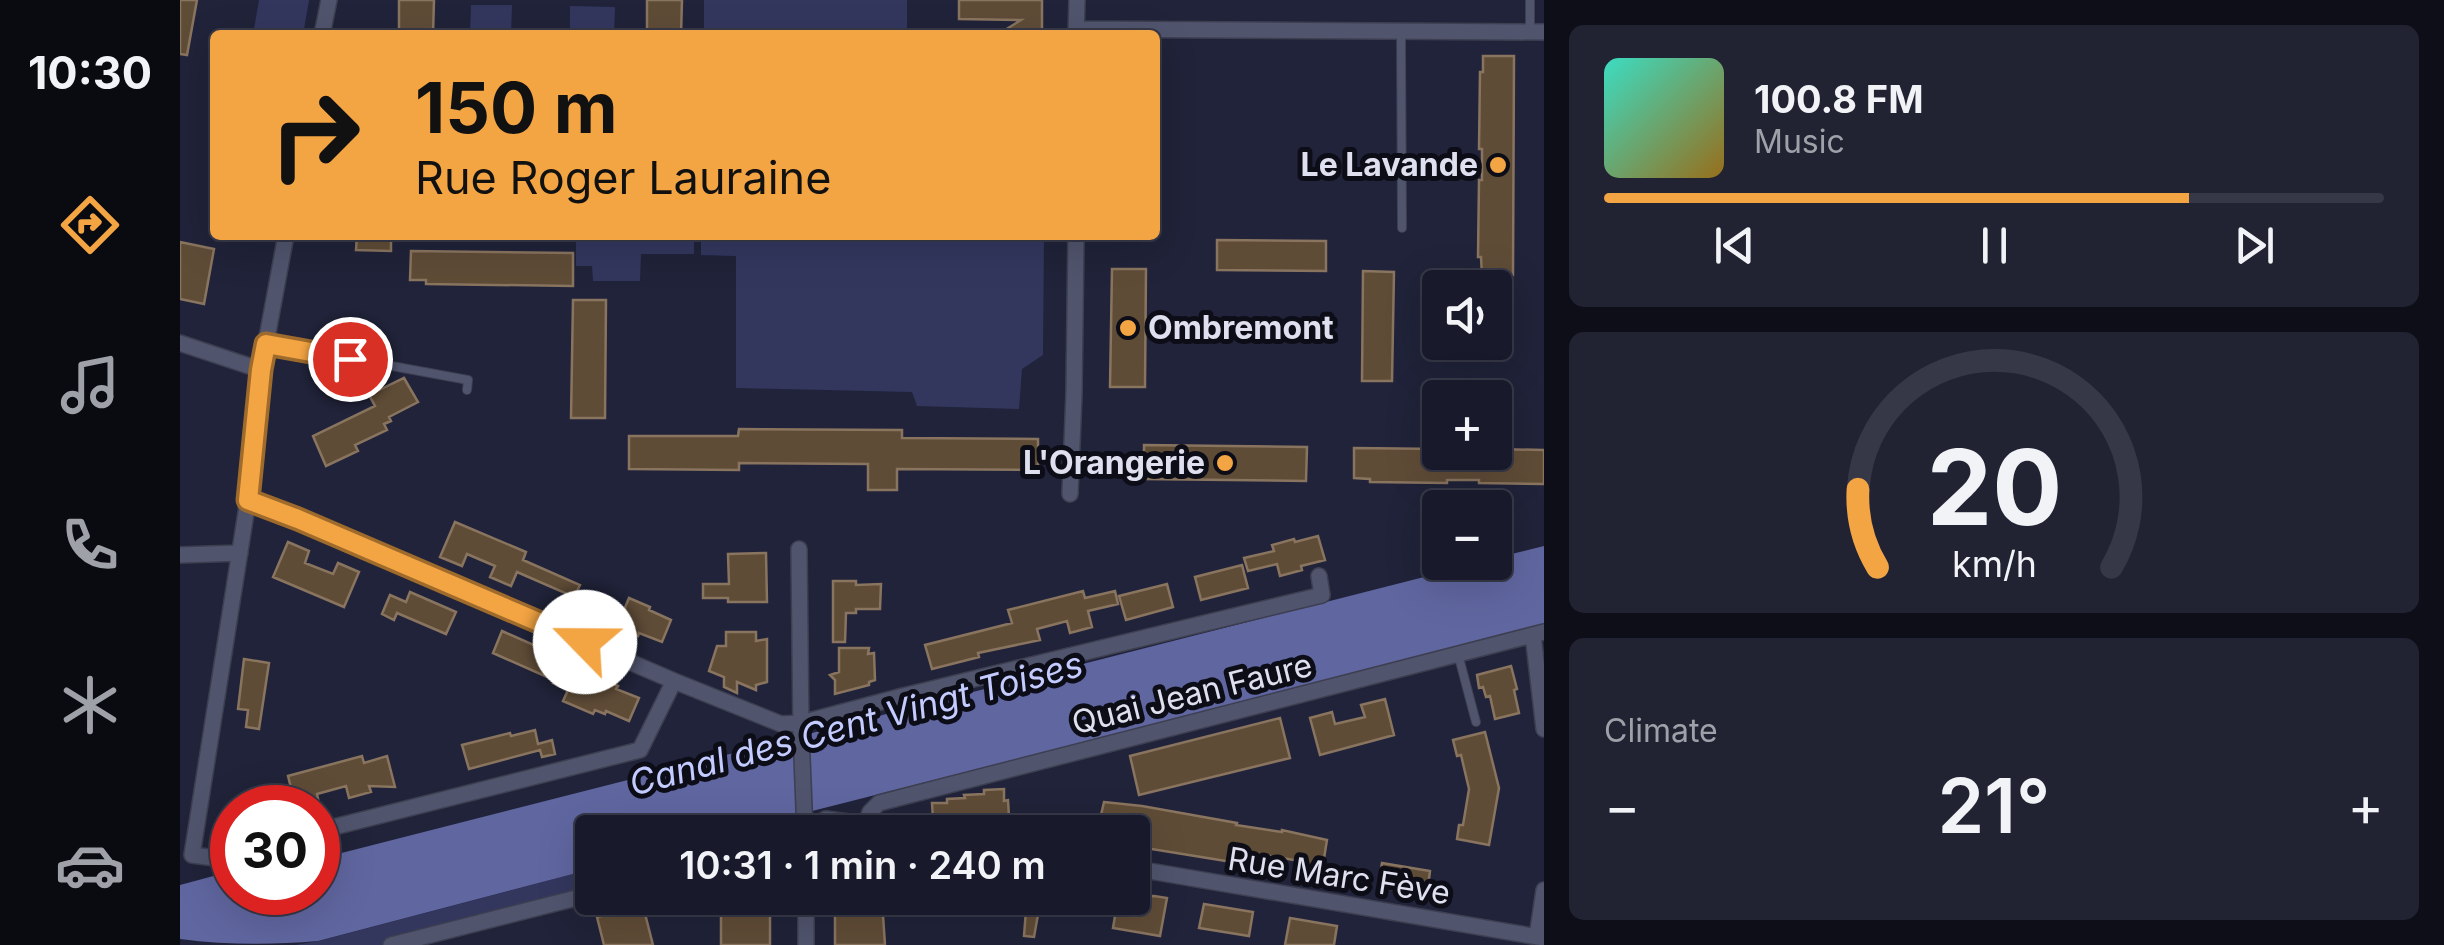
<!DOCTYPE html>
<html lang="en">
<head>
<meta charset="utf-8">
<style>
	:root { --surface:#181a2b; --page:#212333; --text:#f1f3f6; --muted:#9fa1a9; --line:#363847; --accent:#f3a443 }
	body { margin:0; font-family:Inter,sans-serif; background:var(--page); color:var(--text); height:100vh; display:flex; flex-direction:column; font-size:38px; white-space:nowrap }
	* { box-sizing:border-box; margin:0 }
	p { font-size:32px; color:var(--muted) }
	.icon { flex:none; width:55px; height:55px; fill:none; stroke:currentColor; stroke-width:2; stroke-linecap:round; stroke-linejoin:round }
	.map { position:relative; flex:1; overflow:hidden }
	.sheet { display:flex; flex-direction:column; gap:25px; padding:25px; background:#0d0e18; width:900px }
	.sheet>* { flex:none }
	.banner { position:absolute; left:30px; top:30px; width:950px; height:210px; border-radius:10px; box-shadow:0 10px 40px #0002,0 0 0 2px var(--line); background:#f3a443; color:#111; overflow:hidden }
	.buttons { position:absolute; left:1242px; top:270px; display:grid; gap:20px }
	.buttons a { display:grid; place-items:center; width:90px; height:90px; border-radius:10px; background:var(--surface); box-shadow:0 10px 40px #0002,0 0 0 2px var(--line); font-size:50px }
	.speed { position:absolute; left:30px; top:785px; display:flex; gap:20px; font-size:50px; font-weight:700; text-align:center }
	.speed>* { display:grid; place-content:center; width:130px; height:130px; border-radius:50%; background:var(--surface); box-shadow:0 10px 40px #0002,0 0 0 2px var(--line); line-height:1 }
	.speed .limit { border:15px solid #d22; background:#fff; color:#111 }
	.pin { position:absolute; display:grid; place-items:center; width:85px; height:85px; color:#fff; margin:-42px; border:5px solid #fff; border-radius:50%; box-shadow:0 2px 10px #0007 }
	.me { position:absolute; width:110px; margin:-55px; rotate:293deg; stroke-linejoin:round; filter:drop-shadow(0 0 8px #0008) }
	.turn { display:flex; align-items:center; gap:35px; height:210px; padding:0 40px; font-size:45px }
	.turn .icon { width:130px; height:130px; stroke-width:2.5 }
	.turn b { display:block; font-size:70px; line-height:85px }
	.big { font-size:75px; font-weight:600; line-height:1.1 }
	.sheet .card { flex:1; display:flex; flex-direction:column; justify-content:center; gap:15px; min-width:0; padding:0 35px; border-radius:15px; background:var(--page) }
	.sheet .dial { align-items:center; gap:0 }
	.dial svg { height:260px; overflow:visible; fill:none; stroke:var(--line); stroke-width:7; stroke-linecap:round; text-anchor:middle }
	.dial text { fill:var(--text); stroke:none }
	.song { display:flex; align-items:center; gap:30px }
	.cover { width:120px; height:120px; border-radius:15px; background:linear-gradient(135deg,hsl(170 70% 55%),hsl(40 70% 35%)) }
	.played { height:10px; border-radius:5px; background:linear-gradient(90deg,var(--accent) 75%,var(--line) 75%) }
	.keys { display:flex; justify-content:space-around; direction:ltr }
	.heat { display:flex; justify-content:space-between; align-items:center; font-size:55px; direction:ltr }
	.trip { position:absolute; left:395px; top:815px; width:575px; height:100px; border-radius:10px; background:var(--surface); box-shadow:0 10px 40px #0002,0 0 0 2px var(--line); font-weight:600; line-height:100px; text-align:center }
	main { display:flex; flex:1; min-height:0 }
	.tab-bar { display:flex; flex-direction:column; width:180px; justify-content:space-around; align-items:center; background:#0a0a11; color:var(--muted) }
	.tab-bar .icon { width:70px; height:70px }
	.tab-bar .selected { color:var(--accent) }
	.tab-bar b { font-size:45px; color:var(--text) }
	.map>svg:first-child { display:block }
	.green { fill:#33375e }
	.water { fill:#6066a0 }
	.building { fill:#5f4c37; stroke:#89745f; stroke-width:2.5 }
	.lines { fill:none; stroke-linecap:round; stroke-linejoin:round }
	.service-casing { stroke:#3d3f51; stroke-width:10 }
	.minor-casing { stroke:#3d3f51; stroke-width:18 }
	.service { stroke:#50546d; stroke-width:8 }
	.minor { stroke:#50546d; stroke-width:15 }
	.route-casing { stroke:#9e6b2c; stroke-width:25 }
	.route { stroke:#f3a443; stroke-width:18 }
	.poi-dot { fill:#f3a443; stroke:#0c0d17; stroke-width:4 }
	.labels { text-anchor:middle; stroke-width:10; stroke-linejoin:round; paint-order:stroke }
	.poi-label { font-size:32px; font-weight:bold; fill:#dee0ef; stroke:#0c0d17; text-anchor:end }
	.street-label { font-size:32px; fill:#dee0ef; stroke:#0c0d17 }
	.water-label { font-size:35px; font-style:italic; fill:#c3cbff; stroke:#0c0d17 }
</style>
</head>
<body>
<main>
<nav class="tab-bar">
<b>10:30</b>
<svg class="icon selected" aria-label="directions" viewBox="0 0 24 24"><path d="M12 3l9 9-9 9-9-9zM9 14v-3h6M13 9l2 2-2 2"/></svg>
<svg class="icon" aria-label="music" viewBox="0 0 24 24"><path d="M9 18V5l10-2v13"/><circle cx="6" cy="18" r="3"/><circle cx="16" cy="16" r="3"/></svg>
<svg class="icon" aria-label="phone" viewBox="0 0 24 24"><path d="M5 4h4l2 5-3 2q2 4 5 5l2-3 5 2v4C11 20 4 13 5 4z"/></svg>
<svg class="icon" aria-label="climate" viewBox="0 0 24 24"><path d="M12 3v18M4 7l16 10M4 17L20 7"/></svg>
<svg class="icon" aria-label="car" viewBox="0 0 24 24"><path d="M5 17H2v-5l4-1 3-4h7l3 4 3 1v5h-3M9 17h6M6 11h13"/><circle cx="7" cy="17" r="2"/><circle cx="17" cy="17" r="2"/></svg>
</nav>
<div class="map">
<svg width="1364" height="945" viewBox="0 0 1364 945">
	<rect width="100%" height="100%" fill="#202339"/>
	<path class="green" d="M79,0h50l-6,35h-50z
		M524,0h203v35h-203z
		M291,5h41l-1,30h-41z
		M390,6l45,1 -1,28h-44z
		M396,235h118v19h-53l-1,27h-47l-1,-15h-16z
		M521,235h343l-1,120 -21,14 -3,40 -102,-3 -5,-14 -176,-4v-132l-35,-1z
		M412,869v19l-205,57h-92l24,-4z"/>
	<path class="water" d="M1364,546v79l-814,207h-138v37l-274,72c-46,4 -92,4 -138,-2v-54l52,-14v21h86v-33l1161,-296 16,-1v-4z"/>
	<path class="building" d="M0,0h17l-10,55 -7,-1z
		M219,0h35l-1,35h-34z
		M467,0h35l-1,35h-34z
		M779,0h83v35h-45l24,-15 -62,-1z
		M1303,56h31l-1,219 -31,1 -1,-19h-3l1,-77h3v-31h-3l1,-77h3z
		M177,235h34v16l-35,-1z
		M1037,240l109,1v30l-109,-1z
		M0,242l34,7 -10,55 -24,-5z
		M231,251l162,2v33l-147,-2v-4h-16z
		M932,269h34l-1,118h-35z
		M1183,271l31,1 -2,109h-30z
		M393,300h33l-1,118h-34z
		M224,378l14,24 -29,15 2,4 -7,3 3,6 -32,15 3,6 -32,15 -13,-30 62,-30 -6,-11z
		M559,429l163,1v8l136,1v31l-141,-1v21h-29v-26l-129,-1v7l-110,-1v-33h109z
		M964,445l163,2 -1,34 -162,-2z
		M1174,448l86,1v3h55v-3l49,1v34l-65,-1v-3h-32v3l-77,-1v-3l-16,-1z
		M275,522l71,30 -3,8 57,25 -6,12 -57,-25 -6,14 -21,-9 5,-11 -28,-12 -5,12 -22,-9z
		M1138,536l7,24 -24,6 1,4 -22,6 -3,-12 -29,7 -4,-13 30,-7 -2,-6 22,-6 1,3z
		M108,542l21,9 -4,12 28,11 5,-11 21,9 -15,35 -71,-30z
		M586,553l1,49h-39v-4h-25v-14h26l-1,-30z
		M1062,565l6,23 -47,12 -6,-23z
		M653,581h23v4l25,-1 -1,25h-24v4h-10l-1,29h-12z
		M987,584l6,23 -47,13 -7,-24z
		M903,591l2,7 30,-7 3,13 -30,7 4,16 -22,6 -3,-12 -30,8 3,11 -62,13 1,4 -47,12 -7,-24 87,-22 -4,-13z
		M230,592l46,20 -10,22 -49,-21 -3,7 -12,-6 8,-19 16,7z
		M449,598l21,9 -1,3 22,10 -9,22 -23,-9 -1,3 -10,-4 -7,14 -10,-5z
		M322,631l61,27 -9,22 -61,-27z
		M546,632h30v9l11,-2v43l-11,3v5l-19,-8v11l-13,-6v-10l-15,-6 8,-25h9z
		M659,648h30l-1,6 6,-1 1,27 -6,2v3l-34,9v-14l-5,-5 9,-3z
		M64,659l25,4 -10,66 -13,-2 2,-17 -10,-1z
		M1331,666l6,23 -3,1 5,23 -24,6 -5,-23 -4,1 -3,-10 -4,1 -2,-13z
		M378,670l34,15 5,-9 21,10 -2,3 23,9 -10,23 -23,-10 -1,3 -10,-4 -2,4 -30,-13 5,-11 -15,-7z
		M1205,699l9,36 -74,20 -10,-37 22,-6 3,12 30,-7 -4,-12z
		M1100,718l10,40 -151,37 -9,-39z
		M355,730l3,14 14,-4 3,14 -13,3 -2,-7 -71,19 -7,-24 48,-12 1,3z
		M1305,732l14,56 -10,57 -32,-6 2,-14h4l6,-36 -8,-34 -4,1 -4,-16z
		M182,756l2,7 23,-7 8,31 -26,-1 2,6 -22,6 -3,-12 -29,8 3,14h-24l-8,-32z
		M824,789v12l4,-1 1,17h-4v11l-19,1v-4l-19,1v-4l-19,1v-4h-15l-1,-16h15v-4l18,-1 -1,-3 20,-1v-4z
		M924,802l38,4 95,17 -1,2 46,7v-2l45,10 -6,37 -23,-3 2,-13 -30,-5 -1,12 -136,-22 3,-14h-39z
		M1202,863l48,8 -3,24 -49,-8z
		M974,896l13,2 -7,38 -47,-8 5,-30z
		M541,898h37v6l12,-3v44h-49z
		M655,898h37v4l10,-2 3,45h-50z
		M817,898h44l-7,39 -10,-1 2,-26 -30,-5z
		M1024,904l49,8 -4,24 -50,-8z
		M463,906l10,39h-49l-7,-28z
		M1110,918l47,8 -3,19h-49z"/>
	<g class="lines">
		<g class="service-casing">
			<path id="service" d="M1221,32l1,196
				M1350,32v-32
				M87,343l201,37 -1,10
				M1278,654l18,68"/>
		</g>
		<g class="minor-casing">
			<path id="minor" d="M896,29l468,3
				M142,35l7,-35
				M896,35l1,-35
				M0,343l81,27
				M890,494l4,-101 2,-158
				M68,500l50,19 376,162 107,43 20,-1 102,-27 419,-101 -3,-19
				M619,549l2,184 4,99
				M0,555l60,-2
				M1353,635l11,94
				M686,824l4,-12 9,-9 665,-171
				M138,831l322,-81 34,-69
				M625,832l21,-13 95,13
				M52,853l-17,5 -23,-3 56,-355 13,-130 25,-135
				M952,868l412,70
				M626,898v47
				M1357,937l7,-47
				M211,945l201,-51"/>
		</g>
		<use href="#service" class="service"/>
		<use href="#minor" class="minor"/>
	</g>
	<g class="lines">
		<g class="route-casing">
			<path id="route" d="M170,359l-84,-15 -5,26 -13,130 50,19 287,123"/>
		</g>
		<use href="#route" class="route"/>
	</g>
	<g class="poi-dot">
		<circle cx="1318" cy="165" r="10"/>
		<circle cx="948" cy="328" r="10"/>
		<circle cx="1045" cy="463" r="10"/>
	</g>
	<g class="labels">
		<g class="poi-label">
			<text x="1298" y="176">Le Lavande</text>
			<text x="968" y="339" text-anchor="start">Ombremont</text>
			<text x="1025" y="474">L'Orangerie</text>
		</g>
		<g class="street-label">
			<text transform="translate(1012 694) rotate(-14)" y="11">Quai Jean Faure</text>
			<text transform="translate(1159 876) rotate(9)" y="11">Rue Marc Fève</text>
		</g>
		<g class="water-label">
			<text transform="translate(676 724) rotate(-15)" y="12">Canal des Cent Vingt Toises</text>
		</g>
	</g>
</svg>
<div class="buttons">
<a><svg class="icon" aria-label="sound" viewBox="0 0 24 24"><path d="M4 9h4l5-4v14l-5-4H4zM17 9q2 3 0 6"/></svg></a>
<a>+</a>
<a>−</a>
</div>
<div class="speed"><div class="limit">30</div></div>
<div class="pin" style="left:170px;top:359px;background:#d93025"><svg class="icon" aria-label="arrive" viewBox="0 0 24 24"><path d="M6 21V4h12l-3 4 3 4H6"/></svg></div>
<svg class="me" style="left:405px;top:642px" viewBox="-20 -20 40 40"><circle r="19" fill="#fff"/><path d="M0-13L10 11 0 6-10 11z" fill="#f3a443"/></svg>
<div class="trip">10:31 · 1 min · 240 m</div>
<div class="banner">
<div class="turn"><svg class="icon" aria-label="right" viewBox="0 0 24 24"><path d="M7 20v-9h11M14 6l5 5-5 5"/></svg><div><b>150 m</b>Rue Roger Lauraine</div></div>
</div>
</div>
<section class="sheet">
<div class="card">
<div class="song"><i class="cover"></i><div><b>100.8 FM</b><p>Music</p></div></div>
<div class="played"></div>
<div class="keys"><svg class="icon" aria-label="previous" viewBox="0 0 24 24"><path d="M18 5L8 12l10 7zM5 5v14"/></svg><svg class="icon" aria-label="pause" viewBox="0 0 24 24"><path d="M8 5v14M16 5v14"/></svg><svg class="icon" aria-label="next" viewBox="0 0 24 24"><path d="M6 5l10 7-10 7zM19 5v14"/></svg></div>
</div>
<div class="card dial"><svg viewBox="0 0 100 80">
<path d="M14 69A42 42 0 1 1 86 69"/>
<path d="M14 69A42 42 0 0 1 8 45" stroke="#f3a443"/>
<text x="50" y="56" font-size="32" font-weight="700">20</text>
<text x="50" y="72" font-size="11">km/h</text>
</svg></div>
<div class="card"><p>Climate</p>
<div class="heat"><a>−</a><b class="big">21°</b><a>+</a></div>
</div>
</section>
</main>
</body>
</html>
